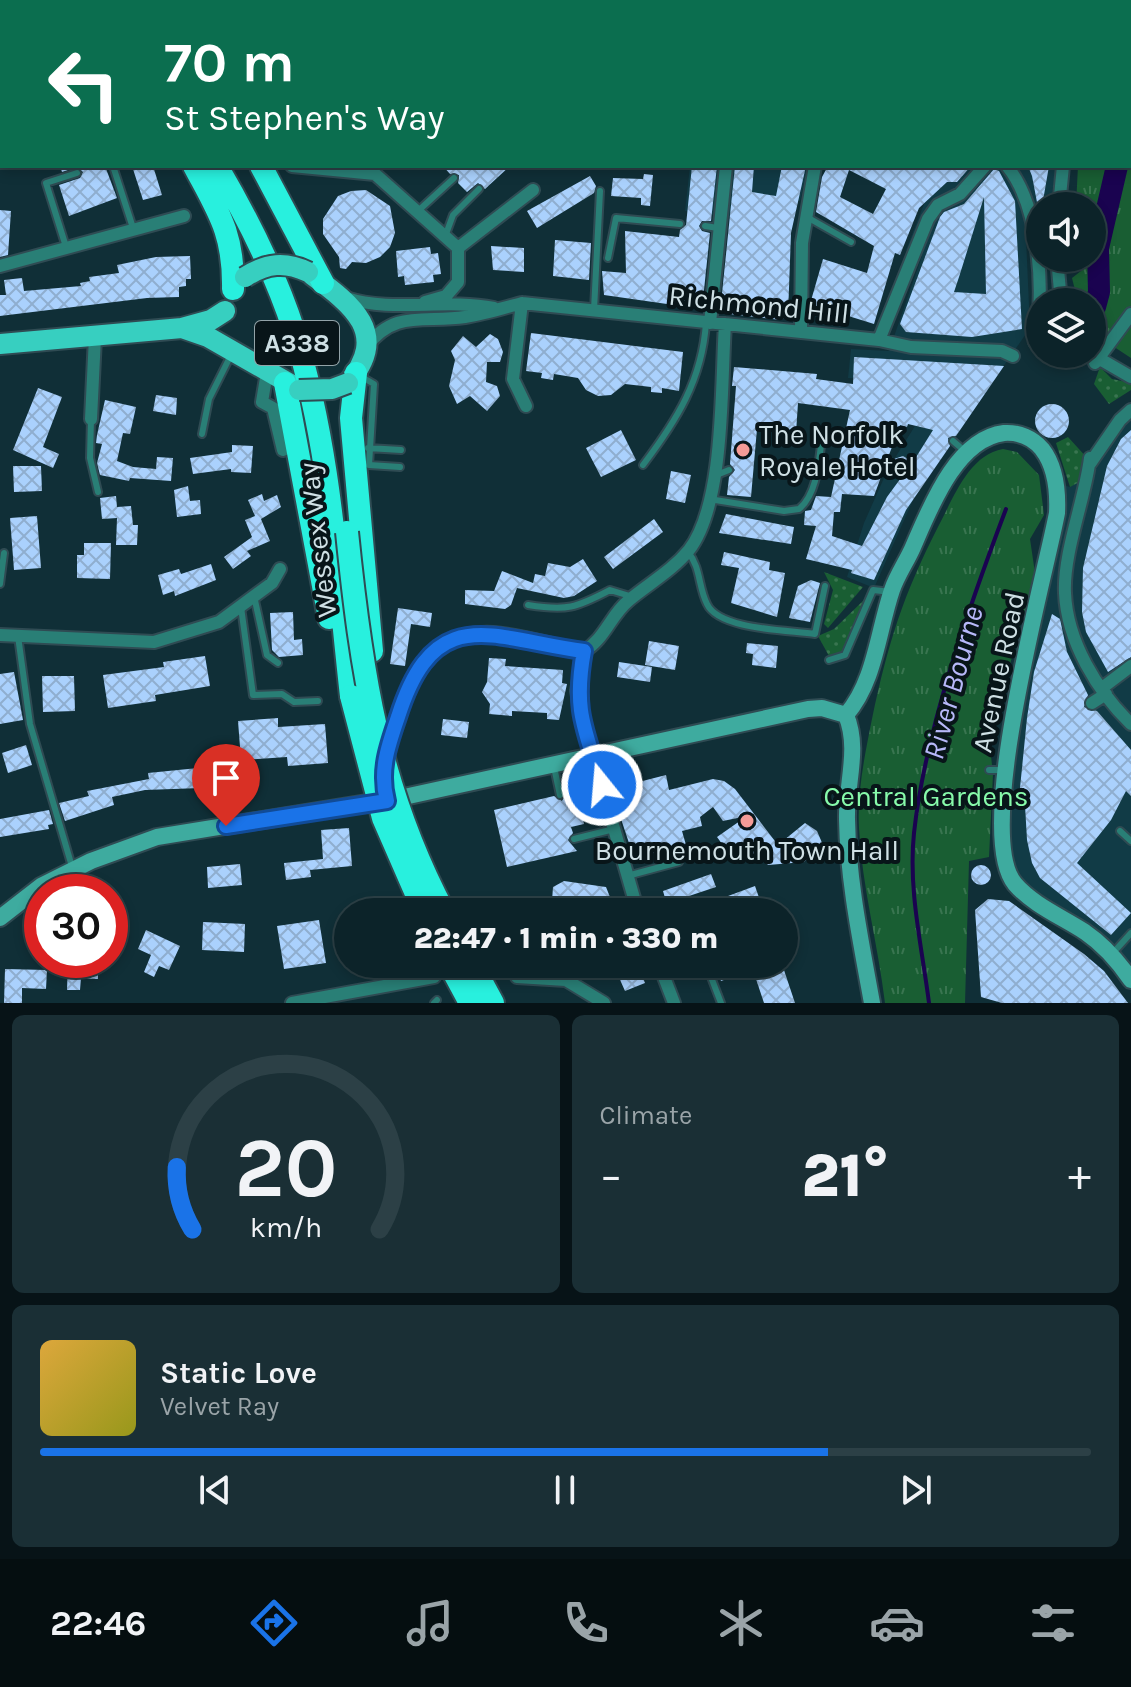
<!DOCTYPE html>
<html lang="en">
<head>
<meta charset="utf-8">
<style>
	:root { --surface:#0c2329; --page:#1a2f35; --text:#f1f3f6; --muted:#9aa4a8; --line:#2c4046; --accent:#1a73e8 }
	body { margin:0; font-family:Karla,sans-serif; background:var(--page); color:var(--text); height:100vh; display:flex; flex-direction:column; font-size:30px; white-space:nowrap }
	* { box-sizing:border-box; margin:0 }
	p { font-size:26px; color:var(--muted) }
	.icon { flex:none; width:44px; height:44px; fill:none; stroke:currentColor; stroke-width:2; stroke-linecap:round; stroke-linejoin:round }
	.map { position:relative; height:1003px; overflow:hidden }
	.sheet { display:flex; flex-direction:column; gap:12px; padding:12px; background:#071317; flex:1 }
	.sheet>* { flex:none }
	.hud { position:absolute; left:0px; top:0px; width:1132px; height:168px; box-shadow:0 4px 12px #0003,0 0 0 2px var(--line); background:#0b6e4f; color:#fff; overflow:hidden }
	.controls { position:absolute; left:1026px; top:192px; display:grid; gap:16px }
	.controls a { display:grid; place-items:center; width:80px; height:80px; border-radius:50%; background:var(--surface); box-shadow:0 4px 12px #0003,0 0 0 2px var(--line); font-size:40px }
	.speed { position:absolute; left:24px; top:874px; display:flex; gap:16px; font-size:40px; font-weight:700; text-align:center }
	.speed>* { display:grid; place-content:center; width:104px; height:104px; border-radius:50%; background:var(--surface); box-shadow:0 4px 12px #0003,0 0 0 2px var(--line); line-height:1 }
	.speed .limit { border:12px solid #d22; background:#fff; color:#111 }
	.pin { position:absolute; display:grid; place-items:center; width:68px; height:68px; color:#fff; margin:-82px -34px; border-radius:50% 50% 50% 0; rotate:-45deg; box-shadow:0 0 8px #0007 }
	.pin .icon { rotate:45deg }
	.me { position:absolute; width:88px; margin:-44px; rotate:343deg; stroke-linejoin:round; filter:drop-shadow(0 0 6px #0008) }
	.turn { display:flex; align-items:center; gap:28px; height:168px; padding:0 32px; font-size:36px }
	.turn .icon { width:104px; height:104px; stroke-width:2.5 }
	.turn b { display:block; font-size:56px; line-height:68px }
	.big { font-size:60px; font-weight:800; line-height:1.1 }
	.sheet .widget { flex:1; display:flex; flex-direction:column; justify-content:center; gap:12px; min-width:0; padding:0 28px; border-radius:12px; background:var(--page) }
	.sheet .dial { align-items:center; gap:0 }
	.dial svg { height:208px; overflow:visible; fill:none; stroke:var(--line); stroke-width:7; stroke-linecap:round; text-anchor:middle }
	.dial text { fill:var(--text); stroke:none }
	.song { display:flex; align-items:center; gap:24px }
	.cover { width:96px; height:96px; border-radius:12px; background:linear-gradient(135deg,hsl(40 70% 55%),hsl(60 70% 35%)) }
	.played { height:8px; border-radius:4px; background:linear-gradient(90deg,var(--accent) 75%,var(--line) 75%) }
	.keys { display:flex; justify-content:space-around; direction:ltr }
	.heat { display:flex; justify-content:space-between; align-items:center; font-size:44px; direction:ltr }
	.sheet .tiles { flex:1; display:grid; gap:12px; grid-template-columns:1fr 1fr }
	.widget:last-child { grid-column:span 2 }
	.trip { position:absolute; left:334px; top:898px; width:464px; height:80px; border-radius:40px; background:var(--surface); box-shadow:0 4px 12px #0003,0 0 0 2px var(--line); font-weight:800; line-height:80px; text-align:center }
	.dock { display:flex; height:128px; justify-content:space-around; align-items:center; background:#050e10; color:var(--muted) }
	.dock .icon { width:56px; height:56px }
	.dock .selected { color:var(--accent) }
	.dock b { font-size:36px; color:var(--text) }
	.map>svg:first-child { display:block }
	.built { fill:#113b46 }
	.park { fill:url(#park-tufts) }
	.garden { fill:url(#garden-dots) }
	.lines { fill:none; stroke-linecap:round; stroke-linejoin:round }
	.stream { stroke:#1a0350; stroke-width:4 }
	.river { stroke:#1a0350; stroke-width:22 }
	.building { fill:url(#building-cross-hatch); fill-rule:evenodd }
	.lane-casing { stroke:#2f4b53; stroke-width:10 }
	.street-casing { stroke:#2f4b53; stroke-width:16 }
	.secondary-casing { stroke:#2f4b53; stroke-width:20 }
	.primary-casing { stroke:#2f4b53; stroke-width:24 }
	.highway-casing { stroke:#2f4b53; stroke-width:26 }
	.lane { stroke:#297f76; stroke-width:6 }
	.street { stroke:#297f76; stroke-width:12 }
	.secondary { stroke:#3eab9f; stroke-width:16 }
	.primary { stroke:#37cfc0; stroke-width:20 }
	.highway { stroke:#28f0de; stroke-width:22 }
	.street-bridge-casing { stroke:#2f4b53; stroke-width:16; stroke-linecap:butt }
	.primary-bridge-casing { stroke:#2f4b53; stroke-width:24; stroke-linecap:butt }
	.highway-bridge-casing { stroke:#2f4b53; stroke-width:26; stroke-linecap:butt }
	.street-bridge { stroke:#297f76; stroke-width:12 }
	.primary-bridge { stroke:#37cfc0; stroke-width:20 }
	.highway-bridge { stroke:#28f0de; stroke-width:22 }
	.route-casing { stroke:#114b97; stroke-width:20 }
	.route { stroke:#1a73e8; stroke-width:14 }
	.poi-dot { fill:#f59b97; stroke:#081519; stroke-width:3 }
	.labels { text-anchor:middle; stroke-width:8; stroke-linejoin:round; paint-order:stroke }
	.shield { fill:#081519; stroke:#93a3a8; stroke-width:2 }
	.shield-label { font-size:26px; font-weight:bold; fill:#cfe0e5 }
	.street-label { font-size:28px; fill:#cfe0e5; stroke:#081519 }
	.poi-label { font-size:28px; fill:#cfe0e5; stroke:#081519; text-anchor:start }
	.park-label { font-size:28px; fill:#87faaa; stroke:#081519 }
	.water-label { font-size:30px; font-style:italic; fill:#b7b8f9; stroke:#081519 }
</style>
</head>
<body>
<div class="map">
<svg width="1131" height="1003" viewBox="0 0 1131 1003">
	<defs>
		<pattern id="park-tufts" width="24" height="20" patternUnits="userSpaceOnUse" patternTransform="scale(2)"><rect width="24" height="20" fill="#195e33"/><path d="M3 7l-1-3M5 7V3M7 7l1-3M15 17l-1-3M17 17v-4M19 17l1-3" fill="none" stroke="#397550"/></pattern>
		<pattern id="garden-dots" width="8" height="8" patternUnits="userSpaceOnUse" patternTransform="scale(2)"><rect width="8" height="8" fill="#195e33"/><path d="M2 2h.1M6 6h.1" fill="none" stroke="#397550" stroke-width="1.8" stroke-linecap="round"/></pattern>
		<pattern id="building-cross-hatch" width="8" height="8" patternUnits="userSpaceOnUse" patternTransform="scale(2)"><rect width="8" height="8" fill="#aad1fd"/><path d="M0 0l8 8M0 8l8-8" fill="none" stroke="#8faecf"/></pattern>
	</defs>
	<rect width="100%" height="100%" fill="#102f37"/>
	<path class="built" d="M690,166h118l-8,35 -24,-5 -29,24 -62,-9z
		M900,166h156l-6,40h-10v5l-15,4 5,113 -113,163 -43,97 -27,-11 17,-54 24,-54 27,-43 15,3 30,-44 -112,-7 3,-29 38,2 33,-95 -16,-6 20,-51z
		M1131,410v570l-6,-9 -96,-74 -24,-35 -1,-92 52,-287 14,4z"/>
	<path class="park" d="M1050,0h81v358l-38,-25 -1,-31h-14l-6,-24 9,-7 -1,-13h12v-52h-16l2,-40h52v-164z
		M1003,449l14,3 22,23 5,40 -14,24 6,41 -17,48 -29,119 3,27 -4,83 -20,4 -4,142h-80c-7,-59 -23,-116 -26,-175 -2,-36 6,-74 13,-109 16,-76 31,-124 67,-194 15,-28 30,-70 64,-76z"/>
	<path class="garden" d="M1100,367l12,12 19,4v7l-22,14 -15,-20z
		M1068,437l20,22 -5,21 -13,7 -14,-44z
		M824,572l39,15 -35,41 -4,-4 9,-34z
		M865,599l-23,53 -13,4 -11,-20 16,-7z"/>
	<g class="lines">
		<path class="stream" d="M929,1003c-7,-56 -21,-113 -15,-170 11,-102 56,-229 92,-324"/>
		<path class="river" d="M1130,109l1,-4
			M1095,307l4,-15 -1,-44 19,-82"/>
	</g>
	<path class="building" d="M60,166h45l12,32 -48,18 -10,-31 21,-7 3,-6 -6,-5 -15,5z
		M132,166h21l9,29 -19,5z
		M443,166h67l-25,23 -7,-6 -11,9 -9,-9 1,-8 -9,-1z
		M692,166h25l-6,55h-9l-3,5 3,5 8,2 -8,76 -98,-14 -2,-24 24,2 -1,-42 54,6 1,-7 6,-5z
		M735,166h19l-2,26 24,4 6,-30h24l-15,67 -3,83 -7,4 -61,-7z
		M828,166h143l-14,16h-10l-28,26 -19,47 -5,-2 -21,71 -64,-20 13,-45 44,14 7,-27 -58,-34 6,-35zM849,170l37,19 -13,25 -33,-17z
		M1028,166h21l-9,52 -8,-42z
		M994,169l5,2 16,30 7,128 -50,8 -66,-5 -6,-8 40,-107 4,-5 20,-8zM984,197l2,97 -32,-2 6,-18z
		M644,174l9,1 -3,31 -9,-1v-7l-30,-2 2,-18 30,1z
		M590,176l6,10 -2,7 -57,35 -10,-17z
		M366,190l24,16 5,27 -5,14 -10,10 -14,6 -14,-1 -6,7 -6,-1 -1,-11 -16,-23v-15l15,-23 13,-5z
		M0,210l11,1 -3,44 -8,2z
		M555,240l36,3 -2,37 -36,-4z
		M491,246l33,2v24l-31,-2z
		M430,247l1,7 7,-1 3,21 -8,1 1,7 -29,3 -1,-9 -6,1 -2,-26z
		M190,256l1,23h-5v7l-7,1v10l-32,1 -147,18v-21h6l-2,-15 18,-2 2,13 57,-5 -1,-3 10,-2 -1,-4 30,-4 -2,-8 39,-8z
		M531,333l152,19 -4,39 -17,-3v5l-11,-1v-5l-26,-3 -14,11 -13,1 -12,-6 -8,-12 -24,-4 -1,6 -12,-2 1,-5 -16,-2z
		M490,334l8,5 5,13 -3,10h-13l-1,20 11,4 3,10 -13,15 -17,-15 -13,8 -8,-18 6,-26 -4,-9 12,-15 13,11z
		M854,357l150,9 -48,70 -8,2 2,8 -44,64 -32,70 -23,-7 1,-3 -46,-11 10,-33 -12,-1 1,-14 6,-1 5,-14 15,1 19,-87 -52,-7 -2,30 -39,-4 -6,68 -24,-2 2,-18 6,-7 -5,-6 6,-78h-4l2,-19 83,7 -1,5 37,5zM908,424l25,6 -20,32 -10,-6 -12,4 15,11 -19,26 -25,49 -30,-10 2,-24h6l2,-18 32,2 26,-71 7,2z
		M38,388l24,9 -19,50 16,7 -6,14 -40,-18z
		M156,395l21,3 -1,17 -23,-4z
		M105,400l31,7 -6,27 -7,-1 -6,28 16,6 23,2 1,-12 16,1 -2,23 -41,-3 -1,3 -29,-6 -3,-12 5,-19 -6,-1 1,-8z
		M1035 421a17 17 0 1 1 34 0a17 17 0 1 1-34 0Z
		M621,430l15,30 -35,17 -15,-29z
		M1131,430v227l-23,15 -22,-40 -4,-20 1,-44 24,-102 14,-27z
		M232,445l21,1 -2,27 -20,-1v-3l-38,5 -3,-16 42,-6z
		M13,466h28l1,25 -28,1z
		M671,471l20,4 -6,28 -19,-4z
		M188,486l2,15 10,-1 1,14 -24,3 -3,-27z
		M262,494l2,7 13,-6 4,12 -20,12 9,22 -23,10 4,5 -18,13 -9,-12 28,-20 -7,-17 10,-4 -7,-16z
		M116,496l1,11 14,-1 2,19h5l-1,20h-21l1,-27 -15,1 -2,-21z
		M726,514l68,13 -3,17 -72,-11z
		M37,516l4,52 -27,2 -4,-52z
		M654,519l9,13 -50,37 -9,-12z
		M84,543h27l-1,36 -33,-1v-23h7z
		M724,552l46,10 -1,8 16,3 -8,44 -46,-14 8,-35 -18,-3z
		M583,559l14,22 -23,15 -10,2 -47,-10 -6,17 -6,4 -40,-5v-14l29,1 8,-20 31,12 2,-9 10,2 3,-13 22,4z
		M211,564l5,16 -41,16 -1,-5 -11,4 -5,-20 21,-6 2,5z
		M811,580l9,3 -10,39 -21,-4 9,-32z
		M398,608l34,5 -2,14 -19,-3 -6,42 -15,-2z
		M1009,611l12,4 -8,27 -12,-4z
		M293,612l1,28 8,-1 1,16 -24,2 -7,-7 -2,-37z
		M1052,614l8,5 7,33 21,43 -4,12 13,4 34,39v46l-5,-5 -15,29 -34,43 54,50 -20,22 -71,-57 -8,-15 -5,-23 -3,-52h-4l7,-70 7,-46z
		M649,641l30,5 -4,24 -30,-5z
		M747,643l31,3 -2,22 -24,-3 1,-11 -7,-1z
		M205,656l5,30 -55,9 1,6 -48,7 -5,-33 61,-8 -1,-5z
		M489,658l17,1 -1,7 58,4 -1,13 5,1 -8,36 -12,-1v-6l-35,-2v5l-23,-2 1,-10 -8,-12 5,-10z
		M619,662l33,5 -2,15 -33,-5z
		M14,672l9,48 -23,4v-50z
		M42,676h32l1,35 -32,1z
		M278,718v9l47,-3 3,39 -40,3 -1,-9 -46,3 -3,-39z
		M443,719l26,3 -2,16 -26,-3z
		M26,745l6,20 -24,8 -6,-20z
		M208,767l2,13 -10,1 1,7 -56,2 -33,7 2,8 -49,16 -6,-18 30,-7 -2,-5 62,-12 -1,-6z
		M666,775l3,15 44,-11 11,2 11,8 43,56 27,-22 12,8 6,14 -19,17 -36,3 -6,-7 -4,3 -13,-17 -15,11 -13,-18 30,-21 -24,5 -10,-14 -13,10 2,9 -20,5 4,14 -52,13 -14,-42 6,-1 -7,-28z
		M577,791l7,33 -13,3 2,6 -5,7 9,11 -70,16 -13,-57 60,-14 8,5 4,-8z
		M49,810l4,14 -5,1 1,4 -49,8v-18z
		M349,828l3,38 -42,4 1,7 -25,3 -2,-17 39,-4 -2,-29z
		M240,864l2,21 -34,3 -1,-21z
		M971 875a10 10 0 1 1 20 0a10 10 0 1 1-20 0Z
		M711,874l5,13 -39,13 4,12h-12l-6,-21z
		M564,881l42,6 10,25 -53,-3 -11,-8 1,-14z
		M755,886l9,26h-21l-3,-10 -17,6 -3,-9z
		M988,899l21,2 75,53 20,17 24,32h-126l-21,-6 -6,-87z
		M319,920l7,43 -42,6 -7,-43z
		M203,922l42,2 -1,28 -42,-2z
		M146,930l34,16 -11,24 -10,-4 -5,11 -10,-5 7,-17 -13,-6z
		M68,960h13v6l17,1v12l-17,-1 -1,12h-13z
		M613,964h25l7,19 -20,8z
		M715,964h67l13,39h-31l-11,-33 -32,11z
		M5,969l42,1 -1,19 -24,-1v15h-18z"/>
	<g class="lines">
		<g class="lane-casing">
			<path id="lane" d="M427,0h23
				M321,2l2,-2
				M365,2l2,-2
				M113,166l21,65
				M418,211l36,-33
				M805,216l46,26
				M705,226l13,2
				M446,234l7,-19 26,-26
				M67,250l-21,-67 31,-10
				M608,258l8,-40 64,6
				M594,310l6,-119
				M360,376l14,8 -5,81 31,2
				M91,419l-1,39 8,34
				M202,434l7,-35 23,-46
				M953,441l14,12
				M368,448l33,2
				M643,465c34,-45 59,-85 63,-142
				M714,476l15,-6
				M709,499l75,12 15,-2c20,-16 20,-55 24,-78
				M688,552c13,16 10,34 19,52 12,26 82,26 108,30l10,-48
				M0,584l4,-31
				M254,596l13,59 11,8
				M528,605c39,6 48,3 82,-15l23,7
				M241,607l12,88 29,-1 12,8 24,-1
				M18,636l12,88 43,146
				M829,660l16,-5 28,-65 18,2
				M554,767l6,28
				M989,770h15
				M1120,831l11,10
				M574,839l40,-10
				M627,876l52,-14
				M1112,954l19,-21
				M706,964l15,39
				M664,978l34,-14
				M434,1003l3,-3"/>
		</g>
		<g class="street-casing">
			<path id="street" d="M594,0l2,2
				M1003,0l3,2
				M1026,0v2
				M222,2v-2
				M583,2l1,-2
				M816,2l1,-2
				M292,166l83,8 83,74v34l-12,14 -21,6
				M1007,166c33,40 38,126 28,176
				M1059,206l4,-40
				M458,248l75,-58
				M1057,258l4,44
				M0,266l184,-50
				M346,298c47,15 99,0 148,10
				M522,303l-9,76 13,27
				M710,323l16,-157
				M801,332l1,-89 13,-77
				M879,340l49,-121 10,-14 22,-11 25,-28
				M366,347c29,-38 58,-24 99,-30 19,-3 38,-9 57,-14l357,37 32,7 91,4 11,5
				M1093,355l38,22
				M1095,363l36,-49
				M267,372l-5,30 11,6 10,42
				M91,419l4,-82
				M1090,458c-5,41 -27,95 -25,135 2,48 32,98 66,131
				M1089,465l31,-45 11,-10
				M0,635l154,7 65,-20 53,-39 8,-14
				M1102,688l29,-22
				M1092,703l14,-9
				M584,728l-7,-37 7,-40c20,-11 27,-36 44,-50 20,-17 44,-30 61,-51 36,-46 32,-167 36,-226
				M386,755c17,-56 31,-126 107,-122 31,2 61,13 91,18
				M600,780l38,132
				M659,964l15,39
				M517,977l49,3 38,23
				M292,1003l142,-26"/>
		</g>
		<g class="secondary-casing">
			<path id="secondary" d="M846,715c29,-33 32,-84 46,-125 5,-15 15,-29 21,-43 17,-39 43,-108 91,-114 15,-1 29,5 38,16 14,18 16,43 15,64 -13,68 -84,321 -42,371 18,21 47,33 70,48 19,13 33,29 46,48
				M846,715c14,34 0,68 1,104 1,62 14,123 25,184
				M0,918l41,-32 50,-25 66,-24 247,-40 404,-88 14,-1 24,7"/>
		</g>
		<g class="primary-casing">
			<path id="primary" d="M312,275c39,29 79,58 36,108
				M182,328l26,9 91,52
				M0,344l182,-16 29,-8 14,-9"/>
		</g>
		<g class="highway-casing">
			<path id="highway" d="M118,0l1,2
				M136,0l1,2
				M194,166c25,47 40,68 39,123
				M217,166c31,53 58,106 77,165 37,117 43,243 57,365
				M261,166l62,117
				M356,373l-5,45 21,233
				M285,383l44,235
				M449,964l21,39
				M472,964l21,39"/>
		</g>
		<use href="#lane" class="lane"/>
		<use href="#street" class="street"/>
		<use href="#secondary" class="secondary"/>
		<use href="#primary" class="primary"/>
		<use href="#highway" class="highway"/>
		<g class="street-bridge-casing">
			<path id="street-bridge" d="M584,728l16,52"/>
		</g>
		<g class="primary-bridge-casing">
			<path id="primary-bridge" d="M245,277c22,-14 40,-16 63,-5
				M299,390l33,-1 16,-6"/>
		</g>
		<g class="highway-bridge-casing">
			<path id="highway-bridge" d="M347,532c14,139 31,255 97,380
				M351,696l32,122 41,94"/>
		</g>
		<use href="#street-bridge" class="street-bridge"/>
		<use href="#primary-bridge" class="primary-bridge"/>
		<use href="#highway-bridge" class="highway-bridge"/>
	</g>
	<g class="lines">
		<g class="route-casing">
			<path id="route" d="M226,826l161,-25c-8,-30 1,-55 11,-84 37,-117 94,-78 186,-66 -11,60 1,78 18,134"/>
		</g>
		<use href="#route" class="route"/>
	</g>
	<g class="poi-dot">
		<circle cx="743" cy="450" r="8"/>
		<circle cx="747" cy="821" r="8"/>
	</g>
	<g class="labels">
		<rect class="shield" x="255" y="321" width="84" height="44" rx="6"/>
		<g class="shield-label">
			<text x="297" y="352">A338</text>
		</g>
		<g class="street-label">
			<text transform="translate(759 304) rotate(6)" y="10">Richmond Hill</text>
			<text transform="translate(317 540) rotate(-97)" y="10">Wessex Way</text>
			<text transform="translate(998 672) rotate(-78)" y="10">Avenue Road</text>
		</g>
		<g class="poi-label">
			<text x="759" y="444">The Norfolk<tspan x="759" dy="32">Royale Hotel</tspan></text>
			<text x="747" y="860" text-anchor="middle">Bournemouth Town Hall</text>
		</g>
		<g class="park-label">
			<text x="926" y="806">Central Gardens</text>
		</g>
		<g class="water-label">
			<text transform="translate(953 683) rotate(-75)" y="10">River Bourne</text>
		</g>
	</g>
</svg>
<div class="controls">
<a><svg class="icon" aria-label="sound" viewBox="0 0 24 24"><path d="M4 9h4l5-4v14l-5-4H4zM17 9q2 3 0 6"/></svg></a>
<a><svg class="icon" aria-label="layers" viewBox="0 0 24 24"><path d="M12 4l9 5-9 5-9-5zM3 14l9 5 9-5"/></svg></a>
</div>
<div class="speed"><div class="limit">30</div></div>
<div class="pin" style="left:226px;top:826px;background:#d93025"><svg class="icon" aria-label="arrive" viewBox="0 0 24 24"><path d="M6 21V4h12l-3 4 3 4H6"/></svg></div>
<svg class="me" style="left:602px;top:785px" viewBox="-20 -20 40 40"><circle r="17" fill="#1a73e8" stroke="#fff" stroke-width="3"/><path d="M0-11L8 9 0 5-8 9z" fill="#fff"/></svg>
<div class="trip">22:47 · 1 min · 330 m</div>
<div class="hud">
<div class="turn"><svg class="icon" aria-label="left" viewBox="0 0 24 24"><path d="M17 20v-9H6M10 6l-5 5 5 5"/></svg><div><b>70 m</b>St Stephen's Way</div></div>
</div>
</div>
<section class="sheet">
<div class="tiles">
<div class="widget dial"><svg viewBox="0 0 100 80">
<path d="M14 69A42 42 0 1 1 86 69"/>
<path d="M14 69A42 42 0 0 1 8 45" stroke="#1a73e8"/>
<text x="50" y="56" font-size="32" font-weight="700">20</text>
<text x="50" y="72" font-size="11">km/h</text>
</svg></div>
<div class="widget"><p>Climate</p>
<div class="heat"><a>−</a><b class="big">21°</b><a>+</a></div>
</div>
<div class="widget">
<div class="song"><i class="cover"></i><div><b>Static Love</b><p>Velvet Ray</p></div></div>
<div class="played"></div>
<div class="keys"><svg class="icon" aria-label="previous" viewBox="0 0 24 24"><path d="M18 5L8 12l10 7zM5 5v14"/></svg><svg class="icon" aria-label="pause" viewBox="0 0 24 24"><path d="M8 5v14M16 5v14"/></svg><svg class="icon" aria-label="next" viewBox="0 0 24 24"><path d="M6 5l10 7-10 7zM19 5v14"/></svg></div>
</div>
</div>
</section>
<nav class="dock">
<b>22:46</b>
<svg class="icon selected" aria-label="directions" viewBox="0 0 24 24"><path d="M12 3l9 9-9 9-9-9zM9 14v-3h6M13 9l2 2-2 2"/></svg>
<svg class="icon" aria-label="music" viewBox="0 0 24 24"><path d="M9 18V5l10-2v13"/><circle cx="6" cy="18" r="3"/><circle cx="16" cy="16" r="3"/></svg>
<svg class="icon" aria-label="phone" viewBox="0 0 24 24"><path d="M5 4h4l2 5-3 2q2 4 5 5l2-3 5 2v4C11 20 4 13 5 4z"/></svg>
<svg class="icon" aria-label="climate" viewBox="0 0 24 24"><path d="M12 3v18M4 7l16 10M4 17L20 7"/></svg>
<svg class="icon" aria-label="car" viewBox="0 0 24 24"><path d="M5 17H2v-5l4-1 3-4h7l3 4 3 1v5h-3M9 17h6M6 11h13"/><circle cx="7" cy="17" r="2"/><circle cx="17" cy="17" r="2"/></svg>
<svg class="icon" aria-label="filters" viewBox="0 0 24 24"><path d="M4 7h16M4 17h16"/><circle cx="9" cy="7" r="2"/><circle cx="15" cy="17" r="2"/></svg>
</nav>
</body>
</html>
